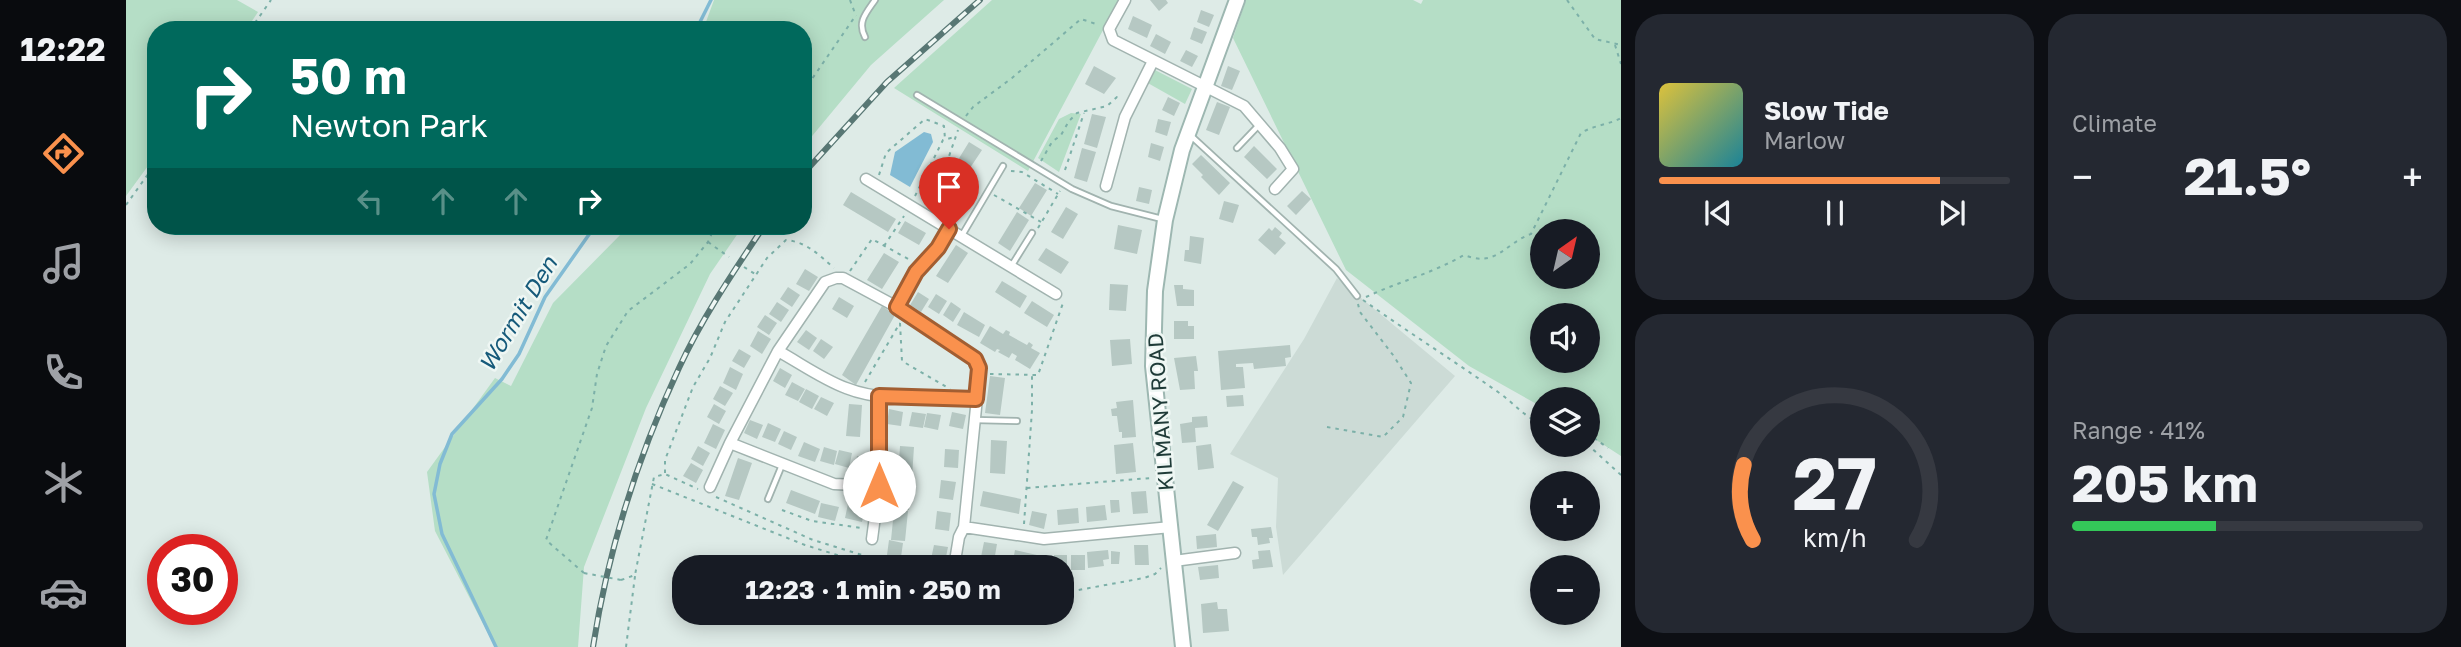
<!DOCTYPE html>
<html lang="en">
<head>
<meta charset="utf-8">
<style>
	:root { --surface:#171b24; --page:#242831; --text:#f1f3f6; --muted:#9ea1a6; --line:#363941; --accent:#fa914d }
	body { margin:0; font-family:"Golos Text",sans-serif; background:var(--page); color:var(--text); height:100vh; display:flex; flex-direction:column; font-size:26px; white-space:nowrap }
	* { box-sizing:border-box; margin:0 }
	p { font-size:23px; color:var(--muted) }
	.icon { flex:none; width:38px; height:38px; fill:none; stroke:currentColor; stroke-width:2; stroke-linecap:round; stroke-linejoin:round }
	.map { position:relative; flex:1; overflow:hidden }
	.panel { display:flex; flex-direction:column; gap:14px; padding:14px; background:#0d0f14; width:840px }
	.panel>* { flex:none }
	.top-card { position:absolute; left:21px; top:21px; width:665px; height:214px; border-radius:28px; box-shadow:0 4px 18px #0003; background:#00695c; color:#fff; overflow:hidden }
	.needle { width:46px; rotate:34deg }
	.controls { position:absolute; left:1404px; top:219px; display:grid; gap:14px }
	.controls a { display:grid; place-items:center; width:70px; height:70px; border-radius:50%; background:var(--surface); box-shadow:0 4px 18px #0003; font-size:35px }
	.speed { position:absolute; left:21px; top:534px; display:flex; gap:14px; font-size:35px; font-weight:700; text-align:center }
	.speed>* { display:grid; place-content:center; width:91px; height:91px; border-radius:50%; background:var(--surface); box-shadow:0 4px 18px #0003; line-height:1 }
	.speed .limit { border:10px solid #d22; background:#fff; color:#111 }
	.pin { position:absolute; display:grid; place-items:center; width:60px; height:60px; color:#fff; margin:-72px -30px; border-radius:50% 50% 50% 0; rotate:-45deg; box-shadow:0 0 7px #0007 }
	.pin .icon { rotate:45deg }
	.me { position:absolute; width:77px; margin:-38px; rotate:0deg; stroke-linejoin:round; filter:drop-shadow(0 0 5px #0008) }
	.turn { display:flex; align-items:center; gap:24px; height:147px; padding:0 28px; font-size:32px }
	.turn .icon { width:91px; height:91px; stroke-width:2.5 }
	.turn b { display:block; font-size:49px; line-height:60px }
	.lanes { display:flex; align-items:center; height:66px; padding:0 28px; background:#0003; justify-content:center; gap:35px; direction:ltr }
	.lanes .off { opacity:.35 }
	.big { font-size:52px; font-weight:700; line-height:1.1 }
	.panel .tile { flex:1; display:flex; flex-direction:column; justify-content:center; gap:10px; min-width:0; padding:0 24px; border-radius:28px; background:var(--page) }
	.panel .dial { align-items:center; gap:0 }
	.dial svg { height:182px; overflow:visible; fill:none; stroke:var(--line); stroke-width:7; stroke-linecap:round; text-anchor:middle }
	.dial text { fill:var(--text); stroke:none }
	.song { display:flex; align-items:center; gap:21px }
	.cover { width:84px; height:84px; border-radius:10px; background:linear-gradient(135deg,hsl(50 70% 55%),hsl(190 70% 35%)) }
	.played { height:7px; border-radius:4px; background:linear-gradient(90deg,var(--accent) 80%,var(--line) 80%) }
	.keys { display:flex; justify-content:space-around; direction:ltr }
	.heat { display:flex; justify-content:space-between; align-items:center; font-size:38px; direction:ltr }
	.charge { height:10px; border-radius:5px; background:linear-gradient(90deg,#34c759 41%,var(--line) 0) }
	.panel .tiles { flex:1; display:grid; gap:14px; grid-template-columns:repeat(2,1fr) }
	.trip { position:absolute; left:546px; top:555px; width:402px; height:70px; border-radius:28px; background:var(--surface); box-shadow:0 4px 18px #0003; font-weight:700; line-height:70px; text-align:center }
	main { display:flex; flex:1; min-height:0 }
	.menu { display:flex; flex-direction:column; width:126px; justify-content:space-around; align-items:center; background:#090b0e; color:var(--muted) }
	.menu .icon { width:49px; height:49px }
	.menu .selected { color:var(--accent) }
	.menu b { font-size:32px; color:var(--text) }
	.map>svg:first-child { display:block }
	.built { fill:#ccdbd6 }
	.green { fill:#b5dec6; fill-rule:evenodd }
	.water { fill:#82bbd4 }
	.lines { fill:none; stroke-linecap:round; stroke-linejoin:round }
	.stream { stroke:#82bbd4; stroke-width:3.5 }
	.building { fill:#b6c8c3 }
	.lane-casing { stroke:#a1b3af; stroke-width:8 }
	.street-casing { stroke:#a1b3af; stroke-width:13 }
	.secondary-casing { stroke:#9db7b1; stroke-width:18 }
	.path { stroke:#7cb0a8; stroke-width:2; stroke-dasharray:3.5 5; stroke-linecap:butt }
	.lane { stroke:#fff; stroke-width:4.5 }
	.street { stroke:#fff; stroke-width:10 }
	.secondary { stroke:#fff; stroke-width:14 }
	.rail-casing { stroke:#587774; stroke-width:6 }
	.rail { stroke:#eff7f4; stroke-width:3.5; stroke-dasharray:10; stroke-linecap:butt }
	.path-bridge { stroke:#7cb0a8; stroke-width:2; stroke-dasharray:3.5 5; stroke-linecap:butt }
	.route-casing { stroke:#a25e32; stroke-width:18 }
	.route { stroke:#fa914d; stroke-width:12 }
	.labels { text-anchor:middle; stroke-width:5; stroke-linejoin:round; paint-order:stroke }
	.street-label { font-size:21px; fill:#1f3b38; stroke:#eff7f4 }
	.water-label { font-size:23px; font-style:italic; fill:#165a7a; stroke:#eff7f4 }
</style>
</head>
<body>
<main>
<nav class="menu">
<b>12:22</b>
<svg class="icon selected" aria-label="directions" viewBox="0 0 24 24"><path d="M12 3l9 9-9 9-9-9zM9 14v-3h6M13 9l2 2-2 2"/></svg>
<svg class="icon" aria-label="music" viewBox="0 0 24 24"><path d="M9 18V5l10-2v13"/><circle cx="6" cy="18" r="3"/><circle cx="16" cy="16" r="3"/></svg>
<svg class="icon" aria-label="phone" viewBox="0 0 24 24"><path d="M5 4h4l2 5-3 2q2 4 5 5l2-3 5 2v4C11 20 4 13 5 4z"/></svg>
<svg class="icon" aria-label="climate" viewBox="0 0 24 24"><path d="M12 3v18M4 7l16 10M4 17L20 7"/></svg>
<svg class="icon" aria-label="car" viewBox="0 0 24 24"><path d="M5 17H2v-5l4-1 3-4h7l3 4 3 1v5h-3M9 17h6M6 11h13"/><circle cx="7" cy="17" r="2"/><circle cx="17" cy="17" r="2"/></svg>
</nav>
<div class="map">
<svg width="1495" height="647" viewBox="0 0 1495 647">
	<rect width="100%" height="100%" fill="#deebe7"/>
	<path class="built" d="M1211,278l118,98 -172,199 -7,-48 2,-49 -48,-24 74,-115z"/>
	<path class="green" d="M0,0h111l21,12 -12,18h-90v125l-30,41z
		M588,0h230l-73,65 -68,82v-117h-100z
		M866,0h127l-91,171 -134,-83z
		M1120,0h167l8,4 2,-4h198v456l-34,-22v-35h-45v8l-73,-41 -123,-96 -113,-232zM1416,231h45v45h-45zM1416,315h45v45h-45z
		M1027,69l39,20 -7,15 -39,-22z
		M945,113l10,1 -22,58 -21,-14 21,-39z
		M501,226h116l-33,48 -64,134 -62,159 -6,80h-83l-60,-116 -8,-59 68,-94 16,8 42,-83 73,-74z"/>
	<path class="water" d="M798,132l7,2 2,8 -23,45 -20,-12 5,-23z"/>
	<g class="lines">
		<path class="stream" d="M570,30l15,-30
			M370,647l-54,-113 -8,-40 6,-30 12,-30 50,-55 17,-25 26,-57 50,-71"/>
	</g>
	<path class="building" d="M1024,0h16l2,3 -9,8z
		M1075,10l13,5 -5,12 -12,-5z
		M1007,16l19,9 -5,13 -19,-9z
		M1068,27l13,5 -5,12 -12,-5z
		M1030,34l15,8 -6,12 -15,-8z
		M1060,50l12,6 -6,11 -12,-6z
		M968,66l22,12 -12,16 -19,-10z
		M1102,66l12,5 -8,19 -11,-4z
		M1042,97l12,6 -6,13 -12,-6z
		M1091,102l13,5 -11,28 -13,-5z
		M966,114l14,3 -9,31 -13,-4z
		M1032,119l13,3 -4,14 -12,-4z
		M843,142l13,8 -20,30 -12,-7z
		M1025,143l13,4 -4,14 -12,-4z
		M1128,146l23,23 -10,10 -23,-22z
		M956,148l14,4 -9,30 -13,-4z
		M1075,155l29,28 -11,12 -18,-18 2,-2 -11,-11z
		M823,176l12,7 -20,31 -12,-8z
		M909,183l12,7 -16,26 -12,-8z
		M1013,187l13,3 -3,14 -13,-3z
		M1176,191l9,8 -15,16 -9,-9z
		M725,192l45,27 -8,13 -45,-27z
		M1098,201l15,4 -6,18 -14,-4z
		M940,207l12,7 -15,25 -12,-7z
		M891,212l12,8 -19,31 -12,-8z
		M779,221l21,12 -7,12 -21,-12z
		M992,225l24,5 -5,24 -23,-5z
		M1149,227l7,6 -3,4 7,6 -11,12 -17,-15 11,-12 3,3z
		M1064,236l14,2 -3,26 -17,-3 1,-11h4z
		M830,245l12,8 -20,30 -12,-7z
		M920,248l23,14 -8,12 -23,-14z
		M758,253l15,9 -17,27 -15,-9z
		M679,269l13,8 -9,14 -13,-7z
		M876,281l25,15 -7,12 -25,-16z
		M984,284l18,1 -2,26 -17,-1z
		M1048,285h9v4l11,1v16h-17z
		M662,287l12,8 -8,12 -12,-8z
		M792,292l11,7 -8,13 -11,-7z
		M810,294l11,7 -8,13 -11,-7z
		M713,297l15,9 -7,12 -15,-9z
		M906,301l22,14 -7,12 -23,-14z
		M651,302l12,8 -8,12 -12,-8z
		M825,302l10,7 -8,13 -10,-7z
		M756,306l13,9 -39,70 -14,-10z
		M838,312l21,13 -6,12 -22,-12z
		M639,315l12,8 -8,12 -12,-8z
		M1048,321h14v5h6v13h-20z
		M864,326l13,8 3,-4 4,2 -1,3 18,10 2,-3 4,3 -2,3 9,5 -10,16 -15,-9 2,-4 -5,-3 -3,5 -11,-6 2,-2 -3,-1 -2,3 -15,-9z
		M680,330l11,8 -8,12 -12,-8z
		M632,331l13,8 -9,15 -12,-8z
		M695,339l12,8 -9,12 -11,-8z
		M1004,339l2,25 -20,2 -2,-26z
		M1164,345l1,12 -6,1 1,8 -32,3 -1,-6 -17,1v3h7l2,21 -24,2 -3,-39z
		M613,349l12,7 -7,12 -12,-7z
		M1070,356l2,15h-4l1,18 -15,1 -6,-32z
		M604,367l13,7 -7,16 -13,-7z
		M654,368l12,7 -7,13 -12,-7z
		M864,376l15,2 -5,37 -15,-2z
		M666,382l13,7 -7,12 -13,-6z
		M594,386l13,7 -8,13 -12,-7z
		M680,389l13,7 -7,13 -13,-7z
		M1117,395l1,11 -17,1 -1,-11z
		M695,397l13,6 -7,13 -13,-7z
		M1007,400l3,37 -14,1v-6h-3l-2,-16h-5l-1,-7 6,-1 -1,-6z
		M588,404l12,7 -7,13 -12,-7z
		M723,404l13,1 -2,32 -14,-1z
		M763,409l14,3 -2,14 -14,-2z
		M786,412l14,2 -3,14 -14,-2z
		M826,412l14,3 -3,14 -14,-3z
		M801,413l14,2 -3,15 -14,-3z
		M1081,416l1,11 -13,1 1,14 -14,1 -2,-19 12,-2v-5z
		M624,420l13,5 -6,14 -13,-6z
		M642,423l13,6 -6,13 -13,-5z
		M587,424l12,6 -9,19 -12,-6z
		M658,431l13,6 -6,13 -13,-6z
		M865,440l16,1 -2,33 -15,-1z
		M678,442l16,7 -5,13 -17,-6z
		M1007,443l3,29 -20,2 -2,-29z
		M1085,444l3,24 -16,2 -2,-24z
		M572,446l12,7 -7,13 -12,-7z
		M774,446l14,1 -2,30 -14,-1z
		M698,447l13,4 -3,14 -14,-4z
		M819,449l14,1 -1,18 -14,-1z
		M713,450l13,3 -3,15 -14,-4z
		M731,456l14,2 -2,15 -14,-2z
		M612,458l14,5 -13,37 -14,-4z
		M565,463l12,7 -7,13 -13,-7z
		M771,479l14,1 -2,30 -14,-1z
		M815,480l15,2 -3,18 -14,-2z
		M1107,481l11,6 -26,44 -11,-6z
		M665,490l29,11 -5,13 -29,-11z
		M857,491l38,8 -2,15 -39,-8z
		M1020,491l2,22 -15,1 -2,-22z
		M984,500h9l1,12 -9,1z
		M695,503l18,4 -4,14 -17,-4z
		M722,504l17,4 -3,14 -17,-4z
		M979,505l2,15 -20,2 -1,-15z
		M952,508l1,15 -21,2 -1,-15z
		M768,510l14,1 -3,30 -14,-1z
		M811,511l14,2 -2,18 -14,-2z
		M906,511l15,3 -3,15 -15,-4z
		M1145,527l2,11h-4l1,5 -12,2 -1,-8h-5l-1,-8z
		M1090,534l1,13 -20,2 -1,-13z
		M763,540l14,3 -2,14 -14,-2z
		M858,542l13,2 -4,23h-14z
		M808,545l14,2 -3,15 -14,-3z
		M1008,545h14l1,20h-14z
		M889,550l35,8 -2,9 -36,-1z
		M982,550l1,9 -6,1 1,6 -16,2 -1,-16z
		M1144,550l3,17 -20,2 -1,-9 7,-1 -1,-8z
		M985,551l9,1 -1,12h-8z
		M928,555h13v15h-5v-3h-8z
		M945,555h14v15h-14z
		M1092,565l1,13 -19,2 -2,-13z
		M1091,602l1,7h9l2,22 -26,2 -2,-29z"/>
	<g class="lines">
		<g class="lane-casing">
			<path id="lane" d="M739,37c-8,-15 1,-24 10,-37
				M791,95l155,94 39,17 51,13
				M1064,135l146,134 21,27
				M1111,148l22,-23
				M835,237l42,-71
				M886,265l20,-32
				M849,420l42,1
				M642,499l14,-34"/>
		</g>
		<g class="street-casing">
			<path id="street" d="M999,0l-16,29 4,11 131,66 36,42 13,21 -18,20
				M740,179l190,115
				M980,186l19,-69 28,-56
				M771,307l19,-35 22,-24 11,-19
				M604,443l104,41 45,2
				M584,487l20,-44 48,-92
				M838,527l80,12 127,-12
				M746,539l7,-53v-90
				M1048,561l61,-8
				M828,567l5,-30 5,-10 16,-159 -1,-5 -82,-56 -54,-29h-7l-11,4 -47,69c22,12 44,28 68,37 37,15 91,10 130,11"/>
		</g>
		<g class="secondary-casing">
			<path id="secondary" d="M1057,647l-30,-281 2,-75 10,-71 17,-70 55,-150"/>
		</g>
		<path class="path" d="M724,0l6,16
			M1441,0l28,39 26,6
			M124,30l21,-30
			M1489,45l6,19
			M677,92l51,-74
			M840,116l7,-9 39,-29 69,-59 18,6
			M915,161l11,-19 9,-7 8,-14 8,-8 30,-7 10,-9h5
			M939,170l19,-57
			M885,171l11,1 36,22
			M753,175l7,-22 39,-34 19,7 1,13
			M868,195l47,27
			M789,196l28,-56 12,-3
			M800,201l20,-36 12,-35
			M0,205l30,-42
			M912,228l22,-37
			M582,242l21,15
			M758,246l20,-30
			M618,267l11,7
			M724,271l22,-32 38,21
			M1240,297c32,-15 67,-24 98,-42 33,13 41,-12 67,-21l50,-101c13,-8 27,-8 40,-15
			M1237,300c45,32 91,61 135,92 16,11 26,25 44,32
			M774,323l2,38 48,28
			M864,374l48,1 25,-72
			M739,382l35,-59
			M1201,427l56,10 20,-20 8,-34 -18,-28 -33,-43 -2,-8
			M1461,433l21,15
			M1461,444l34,31
			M539,473v-13l28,-73 17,-29 15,-36 42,-64 19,-18c21,2 33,15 48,28
			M526,484l153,61 71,22
			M901,488l124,-10
			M590,497l97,43 88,27
			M656,510l30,11 50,7
			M898,524l8,-114v-36
			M458,573l-38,-33 46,-132 5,-34 9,-28 22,-35 62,-47 18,-22 7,-16
			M495,580l14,-5 19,-98 11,-3 33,15
			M936,593l82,-15 11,-4 6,-6
			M500,647l9,-71"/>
		<use href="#lane" class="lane"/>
		<use href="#street" class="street"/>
		<use href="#secondary" class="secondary"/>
		<g class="rail-casing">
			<path id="rail" d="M677,174l84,-92 93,-82
				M467,647c15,-97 45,-191 86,-279 23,-50 55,-97 85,-142"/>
		</g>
		<use href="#rail" class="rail"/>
		<path class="path-bridge" d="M458,573l37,7"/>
	</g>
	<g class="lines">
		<g class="route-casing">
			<path id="route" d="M753,486v-90l97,3 3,-31 -4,-9 -78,-52 19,-35 22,-24 11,-19"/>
		</g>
		<use href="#route" class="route"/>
	</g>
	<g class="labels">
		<g class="street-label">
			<text transform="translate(1035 412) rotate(-94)" y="7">KILMANY ROAD</text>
		</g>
		<g class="water-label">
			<text transform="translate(392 314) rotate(-59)" y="8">Wormit Den</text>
		</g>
	</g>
</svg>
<div class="controls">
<a><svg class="needle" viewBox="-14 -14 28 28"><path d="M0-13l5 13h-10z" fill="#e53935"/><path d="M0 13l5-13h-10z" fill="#9ea1a6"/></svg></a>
<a><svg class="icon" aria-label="sound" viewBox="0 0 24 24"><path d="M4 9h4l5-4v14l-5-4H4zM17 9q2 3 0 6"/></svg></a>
<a><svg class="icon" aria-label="layers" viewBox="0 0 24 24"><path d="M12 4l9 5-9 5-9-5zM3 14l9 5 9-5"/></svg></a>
<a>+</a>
<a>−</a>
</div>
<div class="speed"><div class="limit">30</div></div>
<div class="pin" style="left:823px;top:229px;background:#d93025"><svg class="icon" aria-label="arrive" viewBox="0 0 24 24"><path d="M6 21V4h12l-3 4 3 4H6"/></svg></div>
<svg class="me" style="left:753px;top:486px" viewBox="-20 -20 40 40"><circle r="19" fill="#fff"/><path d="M0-13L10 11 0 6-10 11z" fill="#fa914d"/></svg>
<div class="trip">12:23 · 1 min · 250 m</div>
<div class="top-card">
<div class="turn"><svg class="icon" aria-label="right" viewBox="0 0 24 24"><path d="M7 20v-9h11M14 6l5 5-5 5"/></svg><div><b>50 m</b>Newton Park</div></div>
<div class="lanes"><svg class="icon off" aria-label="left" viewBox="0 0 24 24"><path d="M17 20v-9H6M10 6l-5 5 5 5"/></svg><svg class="icon off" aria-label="ahead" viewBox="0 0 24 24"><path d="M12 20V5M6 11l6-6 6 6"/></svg><svg class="icon off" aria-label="ahead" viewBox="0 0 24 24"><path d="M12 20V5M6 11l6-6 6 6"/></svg><svg class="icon" aria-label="right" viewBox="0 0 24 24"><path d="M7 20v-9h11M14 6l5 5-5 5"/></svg></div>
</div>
</div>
<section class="panel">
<div class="tiles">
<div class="tile">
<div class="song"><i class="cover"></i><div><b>Slow Tide</b><p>Marlow</p></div></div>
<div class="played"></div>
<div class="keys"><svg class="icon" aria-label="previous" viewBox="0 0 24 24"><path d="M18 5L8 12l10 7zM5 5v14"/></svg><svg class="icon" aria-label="pause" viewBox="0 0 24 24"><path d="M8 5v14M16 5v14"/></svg><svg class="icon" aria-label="next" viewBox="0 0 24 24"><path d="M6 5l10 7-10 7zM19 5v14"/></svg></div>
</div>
<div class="tile"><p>Climate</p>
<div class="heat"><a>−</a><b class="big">21.5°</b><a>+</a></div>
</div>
<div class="tile dial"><svg viewBox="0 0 100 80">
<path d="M14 69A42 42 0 1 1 86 69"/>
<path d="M14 69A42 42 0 0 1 10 36" stroke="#fa914d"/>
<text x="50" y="56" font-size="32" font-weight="700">27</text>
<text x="50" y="72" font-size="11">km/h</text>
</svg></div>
<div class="tile"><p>Range · 41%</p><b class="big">205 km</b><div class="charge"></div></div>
</div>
</section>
</main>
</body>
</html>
